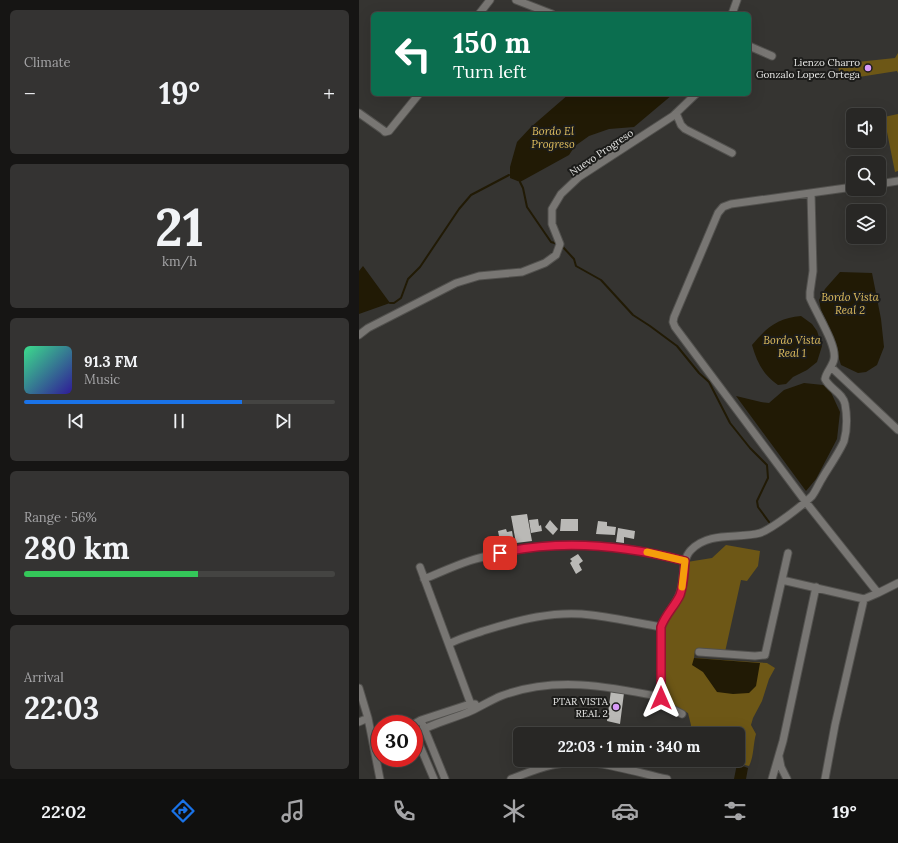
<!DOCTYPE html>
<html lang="en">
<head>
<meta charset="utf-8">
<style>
	:root { --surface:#282725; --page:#343332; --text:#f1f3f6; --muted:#a5a5a7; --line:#444442; --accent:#1a73e8 }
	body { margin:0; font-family:Lora,serif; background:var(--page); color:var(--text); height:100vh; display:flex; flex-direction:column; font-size:15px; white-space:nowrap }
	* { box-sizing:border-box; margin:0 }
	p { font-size:13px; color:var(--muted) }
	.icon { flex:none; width:22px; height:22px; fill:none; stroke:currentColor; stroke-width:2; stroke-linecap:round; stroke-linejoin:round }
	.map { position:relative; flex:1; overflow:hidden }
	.details { display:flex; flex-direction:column; gap:10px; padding:10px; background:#161514; width:359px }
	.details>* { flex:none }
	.top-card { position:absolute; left:12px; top:12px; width:380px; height:84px; border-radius:6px; box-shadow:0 4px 16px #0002,0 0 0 1px var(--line); background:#0b6e4f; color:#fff; overflow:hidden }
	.tools { position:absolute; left:487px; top:108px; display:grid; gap:8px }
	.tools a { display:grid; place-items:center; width:40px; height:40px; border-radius:6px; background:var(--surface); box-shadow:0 4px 16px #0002,0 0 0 1px var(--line); font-size:20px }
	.speed { position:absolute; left:12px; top:715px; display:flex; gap:8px; font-size:20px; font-weight:700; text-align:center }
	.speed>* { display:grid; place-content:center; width:52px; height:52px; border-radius:50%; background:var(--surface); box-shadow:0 4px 16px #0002,0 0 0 1px var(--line); line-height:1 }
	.speed .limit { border:6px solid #d22; background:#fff; color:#111 }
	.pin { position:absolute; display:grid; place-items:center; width:34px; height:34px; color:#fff; margin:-17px; border-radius:8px; box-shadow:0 2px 6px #0006 }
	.me { position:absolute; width:44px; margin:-22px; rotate:0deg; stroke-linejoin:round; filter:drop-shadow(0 0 3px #0008) }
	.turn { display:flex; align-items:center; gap:14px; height:84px; padding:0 16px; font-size:18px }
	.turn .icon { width:52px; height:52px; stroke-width:2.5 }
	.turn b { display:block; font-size:28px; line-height:34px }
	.big { font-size:30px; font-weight:700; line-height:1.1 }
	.details .widget { flex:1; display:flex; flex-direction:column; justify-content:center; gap:6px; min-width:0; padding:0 14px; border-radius:6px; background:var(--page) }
	.details .dial { align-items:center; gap:0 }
	.dial b { font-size:52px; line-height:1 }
	.song { display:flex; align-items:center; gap:12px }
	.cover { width:48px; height:48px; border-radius:6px; background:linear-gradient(135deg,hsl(150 70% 55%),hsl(250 70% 35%)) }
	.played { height:4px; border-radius:2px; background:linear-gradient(90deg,var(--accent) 70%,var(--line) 70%) }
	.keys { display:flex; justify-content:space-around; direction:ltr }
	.heat { display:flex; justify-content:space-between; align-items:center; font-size:22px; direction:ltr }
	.charge { height:6px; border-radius:3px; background:linear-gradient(90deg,#34c759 56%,var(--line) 0) }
	.trip { position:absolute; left:154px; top:727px; width:232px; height:40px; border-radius:6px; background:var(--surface); box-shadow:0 4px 16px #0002,0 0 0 1px var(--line); font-weight:700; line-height:40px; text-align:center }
	.tabs { display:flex; height:64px; justify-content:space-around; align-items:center; background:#10100f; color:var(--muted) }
	.tabs .icon { width:28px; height:28px }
	.tabs .active { color:var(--accent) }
	.tabs b { font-size:18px; color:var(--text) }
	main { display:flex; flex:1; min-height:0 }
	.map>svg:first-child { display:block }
	.green { fill:#6d5716 }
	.water { fill:#211a05 }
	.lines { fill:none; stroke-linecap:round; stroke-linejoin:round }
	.stream { stroke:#211a05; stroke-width:2 }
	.building { fill:#bab9b6 }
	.minor-casing { stroke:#52514e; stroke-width:9 }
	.minor { stroke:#787673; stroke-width:7 }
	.route-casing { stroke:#92132f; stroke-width:10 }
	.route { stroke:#e11d48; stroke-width:7 }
	.slow { stroke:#f59e0b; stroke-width:7 }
	.poi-dot { fill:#d89af8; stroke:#1c1c1a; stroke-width:1.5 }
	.labels { text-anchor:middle; stroke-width:4; stroke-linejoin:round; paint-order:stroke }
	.poi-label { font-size:10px; fill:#e7e7e5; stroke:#1c1c1a; text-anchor:end }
	.street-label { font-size:10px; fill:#e7e7e5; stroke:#1c1c1a }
	.water-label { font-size:11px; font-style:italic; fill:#e1bf5f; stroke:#1c1c1a }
</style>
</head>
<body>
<main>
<section class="details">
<div class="widget"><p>Climate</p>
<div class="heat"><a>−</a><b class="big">19°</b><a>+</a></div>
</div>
<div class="widget dial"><b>21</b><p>km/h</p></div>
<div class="widget">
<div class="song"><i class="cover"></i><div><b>91.3 FM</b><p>Music</p></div></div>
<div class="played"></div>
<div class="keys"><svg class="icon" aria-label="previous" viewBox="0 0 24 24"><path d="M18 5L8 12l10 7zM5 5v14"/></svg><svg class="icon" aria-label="pause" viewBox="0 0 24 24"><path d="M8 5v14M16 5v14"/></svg><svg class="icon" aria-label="next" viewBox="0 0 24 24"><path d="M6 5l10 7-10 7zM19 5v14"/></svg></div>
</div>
<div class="widget"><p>Range · 56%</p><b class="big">280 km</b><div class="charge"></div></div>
<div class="widget"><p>Arrival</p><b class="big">22:03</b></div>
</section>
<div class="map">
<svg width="539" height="779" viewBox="0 0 539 779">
	<rect width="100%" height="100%" fill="#353431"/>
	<path class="green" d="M539,53v20l-1,-2 -57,9 -2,-16 57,-6z
		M539,114v57l-3,1 -11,-55z
		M367,545l34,6 -2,15 -11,15 -6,-1 -16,72 -30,-2 -1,8 73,5 8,5 -6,11 -7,22 -9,17 -2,7 5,9c-3,10 -2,23 -7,32l-25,-6h14v-26h-48l1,-9 -3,-12 -25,-14 -4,-71 14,-18 13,-22 1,-26 25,-4z"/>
	<path class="water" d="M210,94h108l-5,1 -38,32 -25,2 -20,7 -14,10 -6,9 -49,27 -10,-4v-11l7,-25 14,-15z
		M4,266l27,37 -31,11v-43z
		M481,272l32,1 9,46 3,28 -7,18 -11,7 -8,1 -17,-8 -14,-43 -6,-12 -2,-10 6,-11z
		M442,316l11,8 5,7 5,15 -5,16 -10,8 -14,7 -7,7 -8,1c-15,-10 -21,-23 -26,-40 15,-18 26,-27 49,-29z
		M445,383l19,2 6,3 11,24 -3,27 -21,40 -10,12 -70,-95 25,6 8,1 15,-13z
		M335,658l66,5 -4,23 -7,7 -16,1 -16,-2 -14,-20 -11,-7z
		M378,764l11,4 -2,11h-12z"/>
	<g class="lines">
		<path class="stream" d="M161,182l3,6 4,19 24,35 7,2
			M202,245l13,14 2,7 25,14 32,35 17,11 27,20 22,27 10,9 21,41 20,25 17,17 1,13 -11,23 1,6 11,15
			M31,303h4l7,-5 7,-19 12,-12 39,-58 12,-14 38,-20"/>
	</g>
	<path class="building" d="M168,514l5,27 -16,2 -5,-27z
		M179,519l1,7 2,-1 1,6 -11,2 -2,-13z
		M202,519h17v12h-18z
		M191,520l8,9 -5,6 -8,-8z
		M239,521l9,1v4l9,1 -1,8 -19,-1z
		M259,528l17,3 -1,8 -10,-2v6l-8,-1z
		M147,529l1,3 5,-1 2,12 -9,2v-5l-5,1 -2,-10z
		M219,554l5,7 -4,3 3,6 -6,4 -6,-11 2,-2 -2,-2z
		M252,690l13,3 -4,31 -13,-3z"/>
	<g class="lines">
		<g class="minor-casing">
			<path id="minor" d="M157,0l36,14
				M120,14l11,-14
				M373,14l5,-14
				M390,46l23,10
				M0,113l24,17 2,2 4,-1 30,-37
				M317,113l5,12 4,4 47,24
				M520,184l19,-3
				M494,187l-122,17 -8,3 -5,6 -44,104 -1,5 2,5 130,174 73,92
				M0,335l9,-7 88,-45 23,-7 43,-4 23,-9 11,-8 4,-11 -8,-20v-15l9,-15 18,-17 94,-61 23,-22
				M472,367l67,63
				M61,567l53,143
				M65,579c15,-6 30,-13 45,-18 9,-3 18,-5 27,-7 66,-15 124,-10 189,7
				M423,580l82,19 14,-6 20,-10
				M90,644c11,-6 23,-9 34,-13 35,-11 72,-21 108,-16 24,3 47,8 70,12
				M340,652l56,4 10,-1 23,-102
				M0,688l9,30 12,61
				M323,714l-18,-9 -3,-3v-75c4,-12 15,-22 19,-34 5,-13 1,-33 11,-43 18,-19 47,-11 69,-17 12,-4 43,-28 52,-37 4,-5 7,-13 11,-19 6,-10 17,-26 21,-36 3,-11 3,-26 1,-37 -2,-11 -15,-15 -20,-25 1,-7 8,-13 9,-20 3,-14 -18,-46 -24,-61v-6l3,-21 -2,-78
				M0,722l9,-4
				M55,724l7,-4 49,-16h5
				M64,725l22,54
				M55,732l20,47
				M56,734c17,-11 38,-15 56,-23 11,-5 20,-11 30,-15 53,-20 106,-10 160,1
				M420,757l2,10 6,12
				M152,779c13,-5 27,-11 41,-14 38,-9 78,6 115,14
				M413,779l11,-38 33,-154
				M466,779l10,-54 29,-126"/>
		</g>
		<use href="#minor" class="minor"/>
	</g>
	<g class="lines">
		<g class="route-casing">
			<path id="route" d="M141,553c62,-14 124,-8 185,8 -1,11 -1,23 -5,34 -5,11 -15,20 -19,32v71"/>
		</g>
		<use href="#route" class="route"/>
		<path class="slow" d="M288,552l38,9 -3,26"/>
	</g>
	<g class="poi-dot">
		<circle cx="509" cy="68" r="4"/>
		<circle cx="257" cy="707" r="4"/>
	</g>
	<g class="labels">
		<g class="poi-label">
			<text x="501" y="66">Lienzo Charro<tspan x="501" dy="12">Gonzalo Lopez Ortega</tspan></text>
			<text x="249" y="705">PTAR VISTA<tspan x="249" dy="12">REAL 2</tspan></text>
		</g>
		<g class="street-label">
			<text transform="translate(242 152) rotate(-34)" y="4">Nuevo Progreso</text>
		</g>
		<g class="water-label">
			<text x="194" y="135">Bordo El<tspan x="194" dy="13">Progreso</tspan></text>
			<text x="491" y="301">Bordo Vista<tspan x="491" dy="13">Real 2</tspan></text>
			<text x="433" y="344">Bordo Vista<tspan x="433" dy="13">Real 1</tspan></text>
		</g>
	</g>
</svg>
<div class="tools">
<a><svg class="icon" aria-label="sound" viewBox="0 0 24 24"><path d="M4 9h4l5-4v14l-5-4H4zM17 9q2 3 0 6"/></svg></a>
<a><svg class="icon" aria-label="search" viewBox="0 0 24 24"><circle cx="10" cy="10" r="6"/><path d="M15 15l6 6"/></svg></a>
<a><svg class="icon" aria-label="layers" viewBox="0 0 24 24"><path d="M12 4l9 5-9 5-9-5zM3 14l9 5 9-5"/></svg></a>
</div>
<div class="speed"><div class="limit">30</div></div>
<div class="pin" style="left:141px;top:553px;background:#d93025"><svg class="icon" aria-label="arrive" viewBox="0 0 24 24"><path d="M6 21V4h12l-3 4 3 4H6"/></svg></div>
<svg class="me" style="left:302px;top:698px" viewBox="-20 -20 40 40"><path d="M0-17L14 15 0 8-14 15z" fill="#e11d48" stroke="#fff" stroke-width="4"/></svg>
<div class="trip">22:03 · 1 min · 340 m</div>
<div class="top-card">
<div class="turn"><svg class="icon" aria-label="left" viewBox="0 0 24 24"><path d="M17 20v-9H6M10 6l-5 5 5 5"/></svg><div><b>150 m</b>Turn left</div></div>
</div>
</div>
</main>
<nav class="tabs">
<b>22:02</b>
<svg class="icon active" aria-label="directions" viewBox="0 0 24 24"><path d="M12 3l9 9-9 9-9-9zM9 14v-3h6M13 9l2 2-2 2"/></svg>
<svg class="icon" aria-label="music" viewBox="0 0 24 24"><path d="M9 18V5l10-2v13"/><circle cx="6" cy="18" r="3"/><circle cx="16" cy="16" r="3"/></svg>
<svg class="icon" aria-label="phone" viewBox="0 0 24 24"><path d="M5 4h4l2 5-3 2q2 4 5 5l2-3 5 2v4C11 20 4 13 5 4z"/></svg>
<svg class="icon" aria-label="climate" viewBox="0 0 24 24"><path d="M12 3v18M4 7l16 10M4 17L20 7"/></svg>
<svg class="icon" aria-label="car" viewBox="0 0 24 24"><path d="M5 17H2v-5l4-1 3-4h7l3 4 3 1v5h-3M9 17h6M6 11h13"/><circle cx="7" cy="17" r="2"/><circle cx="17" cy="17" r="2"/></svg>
<svg class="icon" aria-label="filters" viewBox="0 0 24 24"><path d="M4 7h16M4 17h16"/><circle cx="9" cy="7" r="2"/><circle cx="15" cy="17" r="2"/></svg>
<b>19°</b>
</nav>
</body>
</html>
